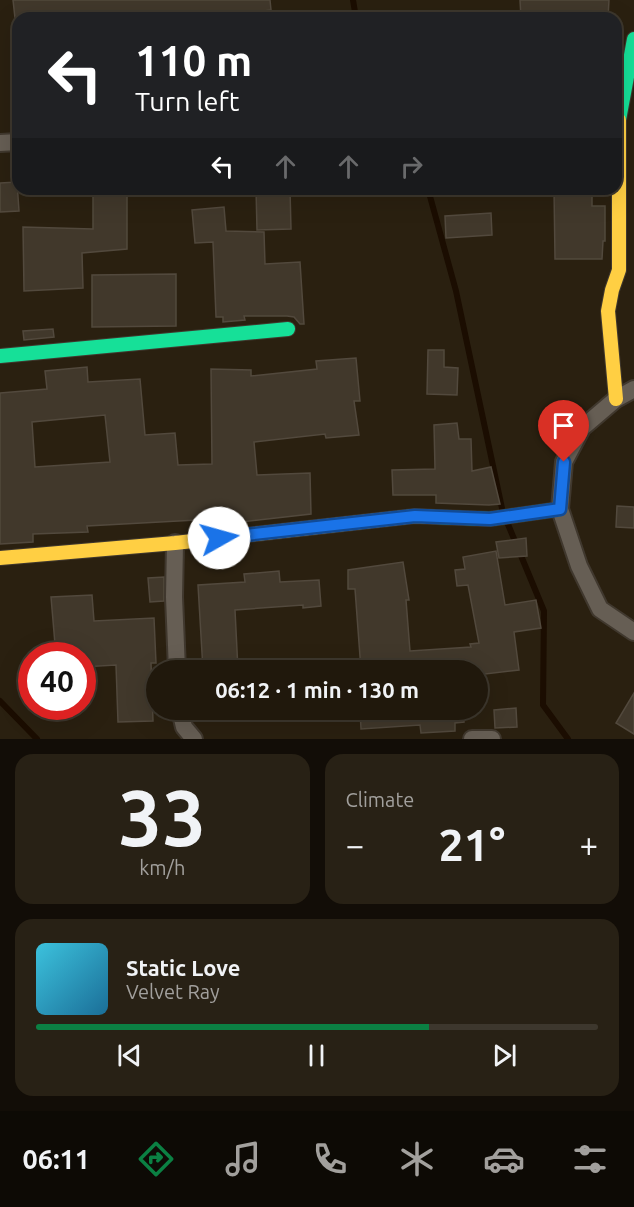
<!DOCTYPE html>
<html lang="en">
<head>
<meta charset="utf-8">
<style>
	:root { --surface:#20180c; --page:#282115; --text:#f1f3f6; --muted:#a2a09d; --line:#3d372d; --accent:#0b8043 }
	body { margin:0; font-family:Ubuntu,sans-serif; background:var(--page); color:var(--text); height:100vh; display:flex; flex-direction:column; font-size:22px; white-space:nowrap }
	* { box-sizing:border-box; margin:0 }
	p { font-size:20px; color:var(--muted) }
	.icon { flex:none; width:33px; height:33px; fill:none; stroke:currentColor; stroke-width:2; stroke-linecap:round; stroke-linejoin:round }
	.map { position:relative; height:739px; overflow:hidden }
	.side { display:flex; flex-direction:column; gap:15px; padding:15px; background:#120d07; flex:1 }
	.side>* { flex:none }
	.hud { position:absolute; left:12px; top:12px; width:610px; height:183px; border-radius:18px; box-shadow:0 6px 24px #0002,0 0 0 2px var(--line); background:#202124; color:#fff; overflow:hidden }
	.speed { position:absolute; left:18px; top:642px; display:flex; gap:12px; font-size:30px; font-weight:700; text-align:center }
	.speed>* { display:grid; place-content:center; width:78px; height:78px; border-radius:50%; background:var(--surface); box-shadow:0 6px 24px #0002,0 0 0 2px var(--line); line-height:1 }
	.speed .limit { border:9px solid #d22; background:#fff; color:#111 }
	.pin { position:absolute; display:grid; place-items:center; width:51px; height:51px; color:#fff; margin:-62px -26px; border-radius:50% 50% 50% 0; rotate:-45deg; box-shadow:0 0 6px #0007 }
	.pin .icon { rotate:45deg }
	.me { position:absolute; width:66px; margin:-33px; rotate:83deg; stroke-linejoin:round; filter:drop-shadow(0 0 4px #0008) }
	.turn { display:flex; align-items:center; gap:21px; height:126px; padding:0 24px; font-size:27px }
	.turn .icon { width:78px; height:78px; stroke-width:2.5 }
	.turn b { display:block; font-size:42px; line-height:51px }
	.lanes { display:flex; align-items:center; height:57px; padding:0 24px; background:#0003; justify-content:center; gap:30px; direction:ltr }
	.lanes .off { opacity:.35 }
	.big { font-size:45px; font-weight:700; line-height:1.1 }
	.side .card { flex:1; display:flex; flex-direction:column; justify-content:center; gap:9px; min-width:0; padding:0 21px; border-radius:18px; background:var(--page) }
	.side .dial { align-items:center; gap:0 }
	.dial b { font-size:78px; line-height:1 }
	.song { display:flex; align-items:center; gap:18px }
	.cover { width:72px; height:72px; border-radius:9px; background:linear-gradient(135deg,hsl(190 70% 55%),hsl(200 70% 35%)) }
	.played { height:6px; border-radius:3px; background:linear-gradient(90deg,var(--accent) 70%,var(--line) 70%) }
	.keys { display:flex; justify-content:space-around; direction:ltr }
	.heat { display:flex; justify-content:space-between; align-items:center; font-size:33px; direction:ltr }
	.side .tiles { flex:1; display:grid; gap:15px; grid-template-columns:1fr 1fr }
	.card:last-child { grid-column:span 2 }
	.trip { position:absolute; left:146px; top:660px; width:342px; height:60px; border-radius:30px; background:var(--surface); box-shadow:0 6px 24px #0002,0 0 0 2px var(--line); font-weight:700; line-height:60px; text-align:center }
	.tabs { display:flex; height:96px; justify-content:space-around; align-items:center; background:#0d0a05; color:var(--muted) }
	.tabs .icon { width:42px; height:42px }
	.tabs .active { color:var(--accent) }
	.tabs b { font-size:27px; color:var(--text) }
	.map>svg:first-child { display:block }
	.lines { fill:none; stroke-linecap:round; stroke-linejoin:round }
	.stream { stroke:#1b0d01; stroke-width:6 }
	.building { fill:#41382b; stroke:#52493d; stroke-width:1.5; fill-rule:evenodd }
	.street-casing { stroke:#40382e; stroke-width:20 }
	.fast-casing { stroke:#40382e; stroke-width:16 }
	.slow-casing { stroke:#40382e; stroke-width:16 }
	.street { stroke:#665e54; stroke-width:16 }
	.fast { stroke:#16e098; stroke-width:14 }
	.slow { stroke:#ffcf43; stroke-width:14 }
	.route-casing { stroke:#114b97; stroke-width:15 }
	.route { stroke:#1a73e8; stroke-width:10 }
</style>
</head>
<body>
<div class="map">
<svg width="634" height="739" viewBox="0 0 634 739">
	<rect width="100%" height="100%" fill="#2a2010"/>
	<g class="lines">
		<path class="stream" d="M353,0l3,18
			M428,189l28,102 47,222
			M507,522l37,89 -1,94 25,34
			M0,701l37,38"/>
	</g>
	<path class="building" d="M13,0h257l1,10 -39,5v3h-217z
		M520,0h89l-1,18h-87z
		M17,182l2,29 -19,1v-29z
		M93,189h34v60l-45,4 1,35 -59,3 -1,-64 70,2z
		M256,189h34l1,40 -34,1z
		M554,189h38v17h13v35h-2l-1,18h-47z
		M224,207l2,24 38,1 1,32 35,-2 4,62h-4l-6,-7 -7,-1h-43l1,4 -22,2v-5h-7l-3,-75 -18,1 -3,-33z
		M491,213l1,22 -46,3 -1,-22z
		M176,274v52l-84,1v-52z
		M53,329l1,8 -30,3 -1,-9z
		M428,350h16v17l14,1 -1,27 -30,-1z
		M356,358l4,43h-6l5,34 -33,3 -1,-4 -71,8 3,33 53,-2 1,41 -96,11v-6l-128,7 1,6 -55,2v8l-33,2v-151l47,-4 -2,-18 42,-4 1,15 52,-3 5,56 30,-2 3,32 34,-1 -1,-95 40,1v6l66,-7 -1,-8zM105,415l5,47 -75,5 -3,-45z
		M457,423l2,16h12l1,32 19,-4 9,37 -11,1 -53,-2v-8h-43l-1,-25 43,-1 -1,-44z
		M617,506l17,1v21l-18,-1z
		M526,538l1,18 -28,2 -3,-16z
		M496,551l9,54 31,-5 5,28 -27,4 5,38 -42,5v-5h-3v-3l-48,3h-65l-6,-81h-7v-19l55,-8 6,38h-3l4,51 61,-4 -1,-3 9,-1 -11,-58 -11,1 -2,-16 10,-1 -2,-12z
		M279,571l1,11 39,-2 2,26 -18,2v-3l-68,5 3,60h-35l-5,-85 47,-3 -1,-8z
		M164,577v24l-14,1 -2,-24z
		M92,595l2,26 60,-3 2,45h-5l2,58 -35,1 -2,-57 -34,2v-11h-26l-5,-59z
		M634,693v41l-18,-11z
		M516,708l1,19 -22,1 -1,-18z
		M360,710h103l1,12 -9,1v8l-34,2 -1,-8 -59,4z"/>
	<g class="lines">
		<g class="street-casing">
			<path id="street" d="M0,143l18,-1
				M634,389l-18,10 -34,29 -18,34 -4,47 19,57 21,43 34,23
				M175,543l-1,54 3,73
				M180,710l4,17 10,12
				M472,739h20"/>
		</g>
		<g class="fast-casing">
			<path id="fast" d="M619,120l15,-81
				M0,356l288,-27
				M436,517l54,2 70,-10"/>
		</g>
		<g class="slow-casing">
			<path id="slow" d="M616,399l-8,-88 4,-21 7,-20v-150
				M0,558l175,-15 240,-27 21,1"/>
		</g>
		<use href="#street" class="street"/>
		<use href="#fast" class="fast"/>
		<use href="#slow" class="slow"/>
	</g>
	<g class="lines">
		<g class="route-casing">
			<path id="route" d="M219,538l196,-22 75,3 70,-10 4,-47"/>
		</g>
		<use href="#route" class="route"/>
	</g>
</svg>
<div class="speed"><div class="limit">40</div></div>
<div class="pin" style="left:564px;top:462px;background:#d93025"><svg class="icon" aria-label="arrive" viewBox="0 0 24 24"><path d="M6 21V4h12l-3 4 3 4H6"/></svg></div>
<svg class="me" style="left:219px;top:538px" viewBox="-20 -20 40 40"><circle r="19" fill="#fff"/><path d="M0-13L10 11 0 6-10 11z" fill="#1a73e8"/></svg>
<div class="trip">06:12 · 1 min · 130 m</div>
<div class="hud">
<div class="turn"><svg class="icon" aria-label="left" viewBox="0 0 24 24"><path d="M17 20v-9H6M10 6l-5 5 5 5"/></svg><div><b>110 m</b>Turn left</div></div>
<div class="lanes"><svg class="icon" aria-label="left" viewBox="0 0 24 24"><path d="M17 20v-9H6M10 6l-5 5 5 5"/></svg><svg class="icon off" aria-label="ahead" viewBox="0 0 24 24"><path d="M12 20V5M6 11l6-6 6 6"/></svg><svg class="icon off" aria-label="ahead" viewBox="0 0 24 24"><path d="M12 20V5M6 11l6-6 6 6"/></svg><svg class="icon off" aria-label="right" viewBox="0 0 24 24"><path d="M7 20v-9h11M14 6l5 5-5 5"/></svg></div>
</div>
</div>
<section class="side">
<div class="tiles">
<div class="card dial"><b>33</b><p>km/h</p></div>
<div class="card"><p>Climate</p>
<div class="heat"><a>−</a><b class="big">21°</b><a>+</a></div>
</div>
<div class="card">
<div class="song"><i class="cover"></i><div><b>Static Love</b><p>Velvet Ray</p></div></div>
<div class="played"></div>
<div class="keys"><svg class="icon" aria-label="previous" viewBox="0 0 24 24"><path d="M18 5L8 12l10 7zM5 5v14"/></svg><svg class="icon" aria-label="pause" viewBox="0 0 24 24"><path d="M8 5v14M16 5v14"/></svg><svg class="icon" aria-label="next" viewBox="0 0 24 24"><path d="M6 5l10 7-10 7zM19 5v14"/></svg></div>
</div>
</div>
</section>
<nav class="tabs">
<b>06:11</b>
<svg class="icon active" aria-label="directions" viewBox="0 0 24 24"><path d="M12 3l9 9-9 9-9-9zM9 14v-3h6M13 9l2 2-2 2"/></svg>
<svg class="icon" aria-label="music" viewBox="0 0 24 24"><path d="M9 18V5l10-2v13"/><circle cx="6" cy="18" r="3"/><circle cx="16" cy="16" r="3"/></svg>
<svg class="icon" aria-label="phone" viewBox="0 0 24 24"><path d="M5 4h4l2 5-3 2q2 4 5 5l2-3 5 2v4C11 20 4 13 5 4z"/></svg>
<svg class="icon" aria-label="climate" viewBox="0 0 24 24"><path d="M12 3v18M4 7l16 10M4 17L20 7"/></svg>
<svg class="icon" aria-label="car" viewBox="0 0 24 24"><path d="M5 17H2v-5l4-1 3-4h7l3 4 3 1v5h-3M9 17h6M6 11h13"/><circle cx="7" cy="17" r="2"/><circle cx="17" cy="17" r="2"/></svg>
<svg class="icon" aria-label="filters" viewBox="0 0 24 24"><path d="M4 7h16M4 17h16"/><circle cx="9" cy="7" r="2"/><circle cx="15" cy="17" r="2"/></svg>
</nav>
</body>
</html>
